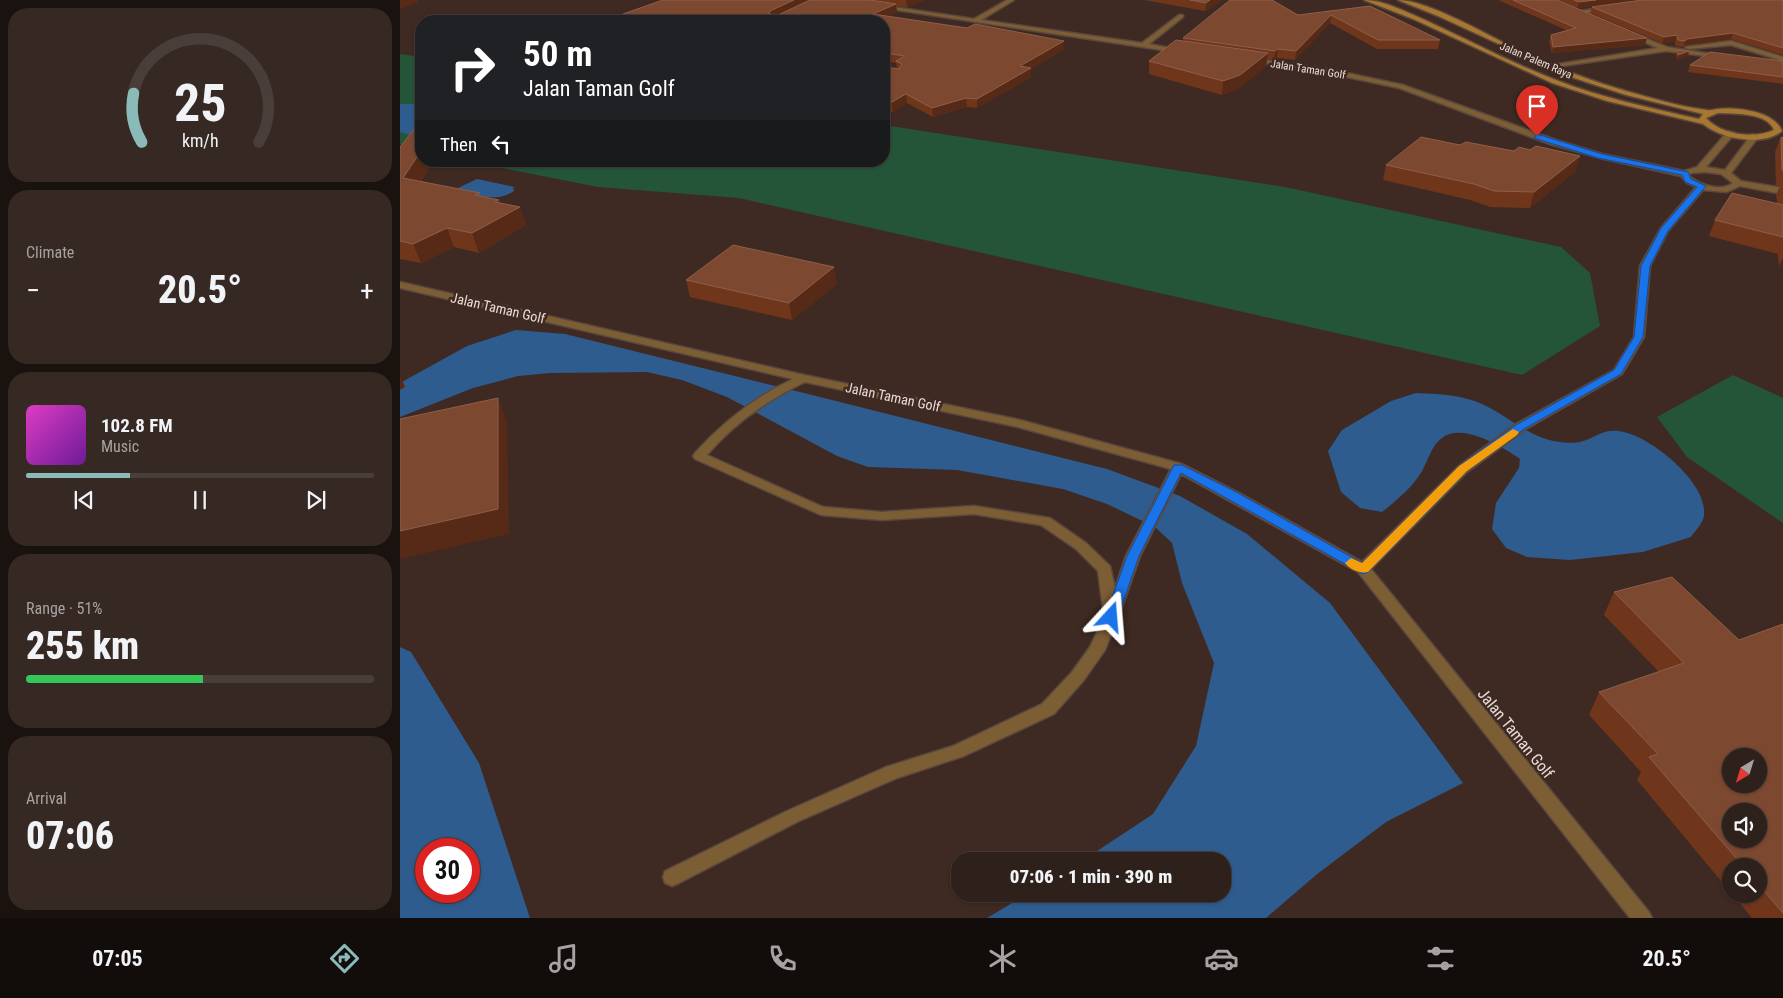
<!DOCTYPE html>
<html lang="en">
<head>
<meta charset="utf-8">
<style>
	:root { --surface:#2e201a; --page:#362823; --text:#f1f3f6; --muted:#a7a3a2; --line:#493e39; --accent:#8bbbb9 }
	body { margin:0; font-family:"Roboto Condensed",sans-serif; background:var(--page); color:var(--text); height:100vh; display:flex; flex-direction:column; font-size:19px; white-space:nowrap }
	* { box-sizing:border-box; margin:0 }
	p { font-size:16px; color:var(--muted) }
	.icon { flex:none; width:28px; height:28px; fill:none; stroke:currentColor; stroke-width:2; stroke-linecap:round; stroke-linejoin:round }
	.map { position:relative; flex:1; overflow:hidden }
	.sheet { display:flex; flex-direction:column; gap:8px; padding:8px; background:#19120e; width:400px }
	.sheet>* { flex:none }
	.hud { position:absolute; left:15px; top:15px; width:475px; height:152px; border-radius:20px; box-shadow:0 1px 4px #0004,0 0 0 1px var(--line); background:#202124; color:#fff; overflow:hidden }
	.needle { width:32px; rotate:218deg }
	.tools { position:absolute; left:1322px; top:748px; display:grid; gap:10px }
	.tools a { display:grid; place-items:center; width:45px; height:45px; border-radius:50%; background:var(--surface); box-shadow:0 1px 4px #0004,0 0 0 1px var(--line); font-size:25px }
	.speed { position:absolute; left:15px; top:838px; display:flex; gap:10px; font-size:25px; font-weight:700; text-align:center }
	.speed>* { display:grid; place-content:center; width:65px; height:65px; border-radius:50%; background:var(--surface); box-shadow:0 1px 4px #0004,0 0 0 1px var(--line); line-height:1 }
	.speed .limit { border:8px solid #d22; background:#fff; color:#111 }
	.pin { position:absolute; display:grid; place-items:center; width:42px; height:42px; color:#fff; margin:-51px -21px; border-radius:50% 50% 50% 0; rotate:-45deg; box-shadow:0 0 5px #0007 }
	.pin .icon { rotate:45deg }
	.me { position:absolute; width:55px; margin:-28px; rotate:19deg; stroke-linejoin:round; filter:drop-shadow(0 0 4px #0008) }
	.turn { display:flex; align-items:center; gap:18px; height:105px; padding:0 25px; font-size:22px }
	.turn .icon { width:65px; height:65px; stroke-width:2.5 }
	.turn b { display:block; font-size:35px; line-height:42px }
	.then { display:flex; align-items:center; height:48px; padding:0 25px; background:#0003; gap:10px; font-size:19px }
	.big { font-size:38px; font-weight:800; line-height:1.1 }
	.sheet .widget { flex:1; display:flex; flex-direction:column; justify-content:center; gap:8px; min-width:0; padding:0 18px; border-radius:20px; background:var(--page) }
	.sheet .dial { align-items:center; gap:0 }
	.dial svg { height:130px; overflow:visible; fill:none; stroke:var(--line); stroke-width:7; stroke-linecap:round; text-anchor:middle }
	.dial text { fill:var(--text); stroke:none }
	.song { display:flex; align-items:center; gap:15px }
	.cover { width:60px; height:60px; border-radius:8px; background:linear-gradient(135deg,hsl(310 70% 55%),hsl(280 70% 35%)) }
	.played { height:5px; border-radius:2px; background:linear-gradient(90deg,var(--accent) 30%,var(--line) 30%) }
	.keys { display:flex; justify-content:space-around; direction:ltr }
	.heat { display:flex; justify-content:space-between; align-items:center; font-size:28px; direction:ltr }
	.charge { height:8px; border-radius:4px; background:linear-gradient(90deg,#34c759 51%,var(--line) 0) }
	.trip { position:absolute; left:551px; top:852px; width:280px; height:50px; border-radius:20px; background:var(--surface); box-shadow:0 1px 4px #0004,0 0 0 1px var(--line); font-weight:800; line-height:50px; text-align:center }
	.tabs { display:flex; height:80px; justify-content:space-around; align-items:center; background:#120d0a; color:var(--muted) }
	.tabs .icon { width:35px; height:35px }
	.tabs .on { color:var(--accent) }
	.tabs b { font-size:22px; color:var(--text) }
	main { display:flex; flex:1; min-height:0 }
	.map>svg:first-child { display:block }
	.green { fill:#255539 }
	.water { fill:#2f5c8e; fill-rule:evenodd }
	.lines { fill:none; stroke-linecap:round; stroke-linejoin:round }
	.street-casing { stroke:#5a463f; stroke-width:3 }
	.secondary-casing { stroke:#5a463f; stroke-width:3 }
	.street { fill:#7c5e35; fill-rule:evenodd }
	.secondary { fill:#a77730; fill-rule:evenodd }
	.wall { fill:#6f361c }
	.shaded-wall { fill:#562a16 }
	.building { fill:#7c4830; stroke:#8e5f4a; fill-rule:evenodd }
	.route { fill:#1a73e8; stroke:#114b97 }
	.slow { fill:#f59e0b }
	.labels { text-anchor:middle; stroke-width:5; stroke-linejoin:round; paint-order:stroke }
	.far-street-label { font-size:11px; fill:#eadcd7; stroke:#3e2a22 }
	.street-label { font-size:14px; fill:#eadcd7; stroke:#3e2a22 }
	.near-street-label { font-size:16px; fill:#eadcd7; stroke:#3e2a22 }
</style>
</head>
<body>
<main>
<section class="sheet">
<div class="widget dial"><svg viewBox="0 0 100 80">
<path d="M14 69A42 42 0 1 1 86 69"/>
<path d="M14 69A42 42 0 0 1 9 39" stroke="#8bbbb9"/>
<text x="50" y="56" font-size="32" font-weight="700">25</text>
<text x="50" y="72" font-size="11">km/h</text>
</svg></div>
<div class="widget"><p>Climate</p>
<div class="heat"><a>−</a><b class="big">20.5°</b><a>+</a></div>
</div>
<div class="widget">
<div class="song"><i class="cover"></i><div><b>102.8 FM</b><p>Music</p></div></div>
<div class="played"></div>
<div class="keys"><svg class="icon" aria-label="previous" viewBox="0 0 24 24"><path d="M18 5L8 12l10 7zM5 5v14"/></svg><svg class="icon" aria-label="pause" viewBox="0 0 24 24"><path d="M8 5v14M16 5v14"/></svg><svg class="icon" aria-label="next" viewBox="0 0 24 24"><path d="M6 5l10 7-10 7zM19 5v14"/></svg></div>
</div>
<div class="widget"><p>Range · 51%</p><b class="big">255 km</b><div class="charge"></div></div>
<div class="widget"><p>Arrival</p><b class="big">07:06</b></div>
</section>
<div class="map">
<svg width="1383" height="918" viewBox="0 0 1383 918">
	<rect width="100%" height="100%" fill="#3e2a22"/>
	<path class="green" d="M0,54l21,3v94l-21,-7z
		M484,125l401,62 276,60 29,26 10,53 -78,49 -783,-177 -141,-11 -131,-26h417z
		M1333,375l50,23v125l-96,-66 -30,-40z"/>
	<path class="water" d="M0,104h21v34l-21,-6z
		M77,179l38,8 -2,1 1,3c-15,11 -41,6 -56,-3z
		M116,330l49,4 243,60 299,75 73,27 67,38 83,69 133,180 -77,39 -70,53 -50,43h-279l40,-24h195v-33h-140l71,-47 43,-68 18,-83 -32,-80 -10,-40 -17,-16 -48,-23 -44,-15 -106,-19 -89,-3 -31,-11 -110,-59 -45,-17 -35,-8 -97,1 -32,3 -45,12 -73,29v-34l67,-37z
		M1016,393c25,1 51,2 74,15 19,10 34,24 56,31 9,3 26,5 34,3 18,-5 23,-15 44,-10 28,6 84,51 80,83 0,7 -9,16 -13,22l-48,15 -73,8 -43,-3 -21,-9 -14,-19 4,-26 23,-35 1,-9c-17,-12 -58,-37 -78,-21 -10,7 -14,22 -20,33 -9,16 -25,29 -40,41l-22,-4 -19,-16 -13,-41 14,-21 49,-29z
		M0,647l11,5 68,111 51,155h-130zM26,849h43v42h-43z"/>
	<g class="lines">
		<g class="street-casing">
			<path id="street" d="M607,0h7l-33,20 161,23 37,-28h4v2l-34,27 36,7 -3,2 -305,-46 3,-2 94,14z
				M1206,7l2,3 -31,4 -3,-2z
				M1232,33l35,14 57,9 -3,2 -55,-7 -117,17 -3,-2 112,-18 -28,-12z
				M1331,41l52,16v4l-52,-16 -43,4 -3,-2z
				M851,58l82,12 70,15 153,55 46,14 82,17 13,-4 31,-36 7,2 -29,34 19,3 27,-36 7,2 -28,37 10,8 42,7v6l-43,-8 -13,6 -24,-2 -35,41 -18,35 -6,71 -22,37 -98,56 -57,42 -96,97 278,343 3,6h-22l-272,-346 -177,-98 -41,82 -20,57 -15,37 -21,30 -30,34 -90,42 -67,22 -98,43 -120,62 -7,3 -7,-3 -2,-6 2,-6 122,-60 99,-44 67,-21 89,-42 30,-32 18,-25 14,-30 -6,-46 -22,-22 -35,-24 -67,-11 -92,6 -61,-5 -126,-56 -2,-3 2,-3c28,-31 60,-56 98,-74l-393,-91v-6l404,93 216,45 162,44 57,29 123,69 97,-96 57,-42 98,-54 20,-33 6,-71 21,-38 35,-41 -9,-4 -6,-7 -81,-18 -50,-14 -151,-56 -66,-14 -84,-13 -1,-1zM1305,172l16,2 12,9c-12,9 -33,2 -44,-7l2,-3zM405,382l213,45 153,42 -45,87 -11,32 -5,-22 -24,-23 -36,-25 -76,-12 -92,6 -59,-5 -116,-52c27,-32 61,-55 98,-73z"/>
		</g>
		<g class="secondary-casing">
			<path id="secondary" d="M964,0c20,0 42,12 61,20 44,20 86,43 131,60 46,18 95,28 143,39l4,-5 -77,-19 -58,-19 -130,-60 -40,-16c29,0 90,35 118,49 36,17 72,31 110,42 26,7 54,16 81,19 4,1 7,-1 11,-1 19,-2 56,2 64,22 -19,16 -61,8 -79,-7l-96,-23 -55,-18 -139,-64zM1318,113c16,1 49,-1 56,17 -20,9 -53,5 -68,-12z"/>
		</g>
		<use href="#street" class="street"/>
		<use href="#secondary" class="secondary"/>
	</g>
	<path class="wall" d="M263,0h261l-17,7 -11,-1 1,6 -10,4 177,33 -33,20v8l-54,31 -10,-1 -34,10 -26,-14 -14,9 -9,-2v-42h13l-1,-5 -12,-2v-40z
		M744,0h79l-18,11z
		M1098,0h59l90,38 -2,7 -93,8 -3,-12 2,-6 15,-5z
		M1159,0h71v2l153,-2v55l-52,-16 -46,6 -2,2 -8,-1v-4l-13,1 -72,-30 2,-6 31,-4 -46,5z
		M970,6l70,34 -2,9h-61l-47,-26 -35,37 -18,-2 -3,2 -7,-1 -1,7 -28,23 -16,6 -73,-21v-13l34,-20v-3l115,-23z
		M1278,50l10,6 -11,4 -1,-6z
		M1383,61v23l-95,-12 2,-7z
		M1381,137l2,1v120l-4,8 -1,-12 -69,-18 6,-16 62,-17 -1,-8 4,-9 -4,-1 -1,-33z
		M1060,145l54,6 16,-1 50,6 -4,15 -46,37 -40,-1 -20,-7 -87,-20 3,-15z
		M0,147l21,14h12l-12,20 61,15 18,7 20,4 6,18 -47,28 -25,-6 -33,16 -21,-4z
		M286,280l151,4 -45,36 -102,-23z
		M1214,592l125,48 44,-16v294h-31l-20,-24h27v-28h-28v27l-94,-113 4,-8 -52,-57 10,-23 60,-20 -55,-57z"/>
	<path class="shaded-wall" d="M0,0h19l-2,3 -17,6z
		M394,0h17l-40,19 -2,-5 1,-3z
		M506,0h18l-17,7z
		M810,0h13l-18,11 1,-8z
		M1196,0h34v2l-53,6 2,-6z
		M496,4l1,8 -21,9 -3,-7z
		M931,15l-1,8 -35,37 1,-9z
		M1333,33l-2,6 -46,6 -2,2 2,-6 2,-2z
		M1277,35l-2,7 -13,1 2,-6z
		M1247,38l-2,7 -93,8 1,-6z
		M664,41v8l-33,20v8l-54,31v-9l43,-33z
		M878,49l-1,9 -3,2 1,-9z
		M1289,51l-1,5 -11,4 1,-5z
		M868,53l-2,13 -28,23 -16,6 1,-14z
		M506,94l1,9 -14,9 -1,-10z
		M566,98l1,9 -34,10 -1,-9z
		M21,151v10h12l-22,35 -8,-18z
		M1180,156l-4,15 -46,37 4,-16z
		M99,200l6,15 15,-8 6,18 -47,28 -7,-20 23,-31z
		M47,228l7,19 -33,16 -8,-19z
		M434,267l3,17 -45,36 -3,-17z
		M0,375l5,12 -5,3z
		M98,398l9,24 2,112 -109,25v-28z"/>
	<path class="building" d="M263,0h131l-24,11 -1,3 9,1 32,-15h60l26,4 -23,10 94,14 8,-4 89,17 -44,25 11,2 -54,31 -11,-1 -34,10 -26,-14 -14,8 -8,-1v-33l2,-1 13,2 3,-5 -6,-3 9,-5 -21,-3v-32h-281z
		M790,0h20l-4,3z
		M830,0h42l26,15 72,-9 70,34h-62l-47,-25 -35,36 -18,-2 -3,2 -92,-13z
		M1113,0h44l90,38 -94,9 -2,-12 25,-7z
		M1174,0h22l-17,2z
		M1242,0h141v48l-50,-15 -46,6 -2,2 -7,-1 -1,-5 -13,2 -72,-30z
		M776,40l92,13 -28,22 -17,6 -74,-20z
		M1278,50l11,1 -11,4z
		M1310,52l73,9v16l-93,-12z
		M15,128l6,4v19l-18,27 77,15 -5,2 24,5 -4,2 25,5 -48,26 -25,-5 -34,16 -13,-3v-94z
		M1021,137l39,8 6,-3 48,9 5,-4 11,3 6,-4 44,10 -46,36 -40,-1 -20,-7 -88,-19z
		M1381,137l2,1v32h-1z
		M1332,193l51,12v32l-68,-17z
		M333,245l101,22 -45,36 -103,-23z
		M98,398v111l-98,22v-112z
		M1272,577l67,63 44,-16v289l-24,-28v-19h-16l-94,-109 9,-3 -59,-62 85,-29 -70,-71zM1331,756h28v28h-28zM1331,811h28v28h-28z"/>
	<path class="route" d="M1137,134l65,20 86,18 3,7 15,7 -38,45 -18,35 -7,71 -22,37 -97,55 -57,42 -99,101 -5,2 -182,-101 -42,83 -21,61 -7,5 -4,-2 -2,-3 22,-61 47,-91h8l56,28 124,70 97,-97 57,-41 98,-55 20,-33 7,-71 20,-38 36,-41 -12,-5 -3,-7 -84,-17 -64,-20z"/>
	<path class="slow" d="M1113,429l6,3 -2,3 -50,36 -99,101c-8,2 -19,-3 -23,-9l6,-5 11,5 97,-97z"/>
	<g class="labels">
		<g class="far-street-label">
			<text transform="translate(1136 60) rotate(23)" y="4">Jalan Palem Raya</text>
			<text transform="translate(908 69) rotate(9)" y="4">Jalan Taman Golf</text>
		</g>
		<g class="street-label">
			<text transform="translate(98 308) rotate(13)" y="5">Jalan Taman Golf</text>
			<text transform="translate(493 397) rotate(12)" y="5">Jalan Taman Golf</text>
		</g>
		<g class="near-street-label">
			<text transform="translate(1116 733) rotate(51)" y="6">Jalan Taman Golf</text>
		</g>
	</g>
</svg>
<div class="tools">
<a><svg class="needle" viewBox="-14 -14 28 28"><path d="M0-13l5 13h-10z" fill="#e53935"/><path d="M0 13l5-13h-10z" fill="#a7a3a2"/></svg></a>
<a><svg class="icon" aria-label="sound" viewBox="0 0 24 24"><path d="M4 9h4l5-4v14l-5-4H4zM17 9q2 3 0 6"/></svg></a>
<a><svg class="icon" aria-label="search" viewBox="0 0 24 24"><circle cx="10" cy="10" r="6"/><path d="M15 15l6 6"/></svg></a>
</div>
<div class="speed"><div class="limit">30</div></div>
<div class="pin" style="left:1137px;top:136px;background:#d93025"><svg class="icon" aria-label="arrive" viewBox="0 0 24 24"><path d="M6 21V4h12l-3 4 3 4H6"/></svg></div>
<svg class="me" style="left:711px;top:617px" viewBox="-20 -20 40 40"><path d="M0-17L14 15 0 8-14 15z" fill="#1a73e8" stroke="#fff" stroke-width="4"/></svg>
<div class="trip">07:06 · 1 min · 390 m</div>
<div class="hud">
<div class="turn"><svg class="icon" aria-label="right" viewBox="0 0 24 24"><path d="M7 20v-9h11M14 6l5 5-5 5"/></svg><div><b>50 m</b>Jalan Taman Golf</div></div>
<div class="then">Then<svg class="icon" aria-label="left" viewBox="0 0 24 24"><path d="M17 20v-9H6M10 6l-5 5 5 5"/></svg></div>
</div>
</div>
</main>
<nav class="tabs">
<b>07:05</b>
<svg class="icon on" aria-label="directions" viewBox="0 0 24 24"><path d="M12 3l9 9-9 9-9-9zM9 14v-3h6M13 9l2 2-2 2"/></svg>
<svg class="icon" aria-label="music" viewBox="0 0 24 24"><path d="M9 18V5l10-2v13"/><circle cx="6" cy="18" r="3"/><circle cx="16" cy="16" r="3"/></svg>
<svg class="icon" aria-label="phone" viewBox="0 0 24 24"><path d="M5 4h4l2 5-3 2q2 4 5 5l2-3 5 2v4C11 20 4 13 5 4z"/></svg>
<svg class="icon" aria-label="climate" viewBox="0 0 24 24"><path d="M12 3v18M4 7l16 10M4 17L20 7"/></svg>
<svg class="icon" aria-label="car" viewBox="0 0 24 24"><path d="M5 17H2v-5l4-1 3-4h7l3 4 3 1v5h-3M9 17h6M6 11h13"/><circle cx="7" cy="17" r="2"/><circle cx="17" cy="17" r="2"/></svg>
<svg class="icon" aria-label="filters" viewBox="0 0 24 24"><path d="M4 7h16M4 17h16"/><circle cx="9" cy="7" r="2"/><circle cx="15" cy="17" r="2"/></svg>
<b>20.5°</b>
</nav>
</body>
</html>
